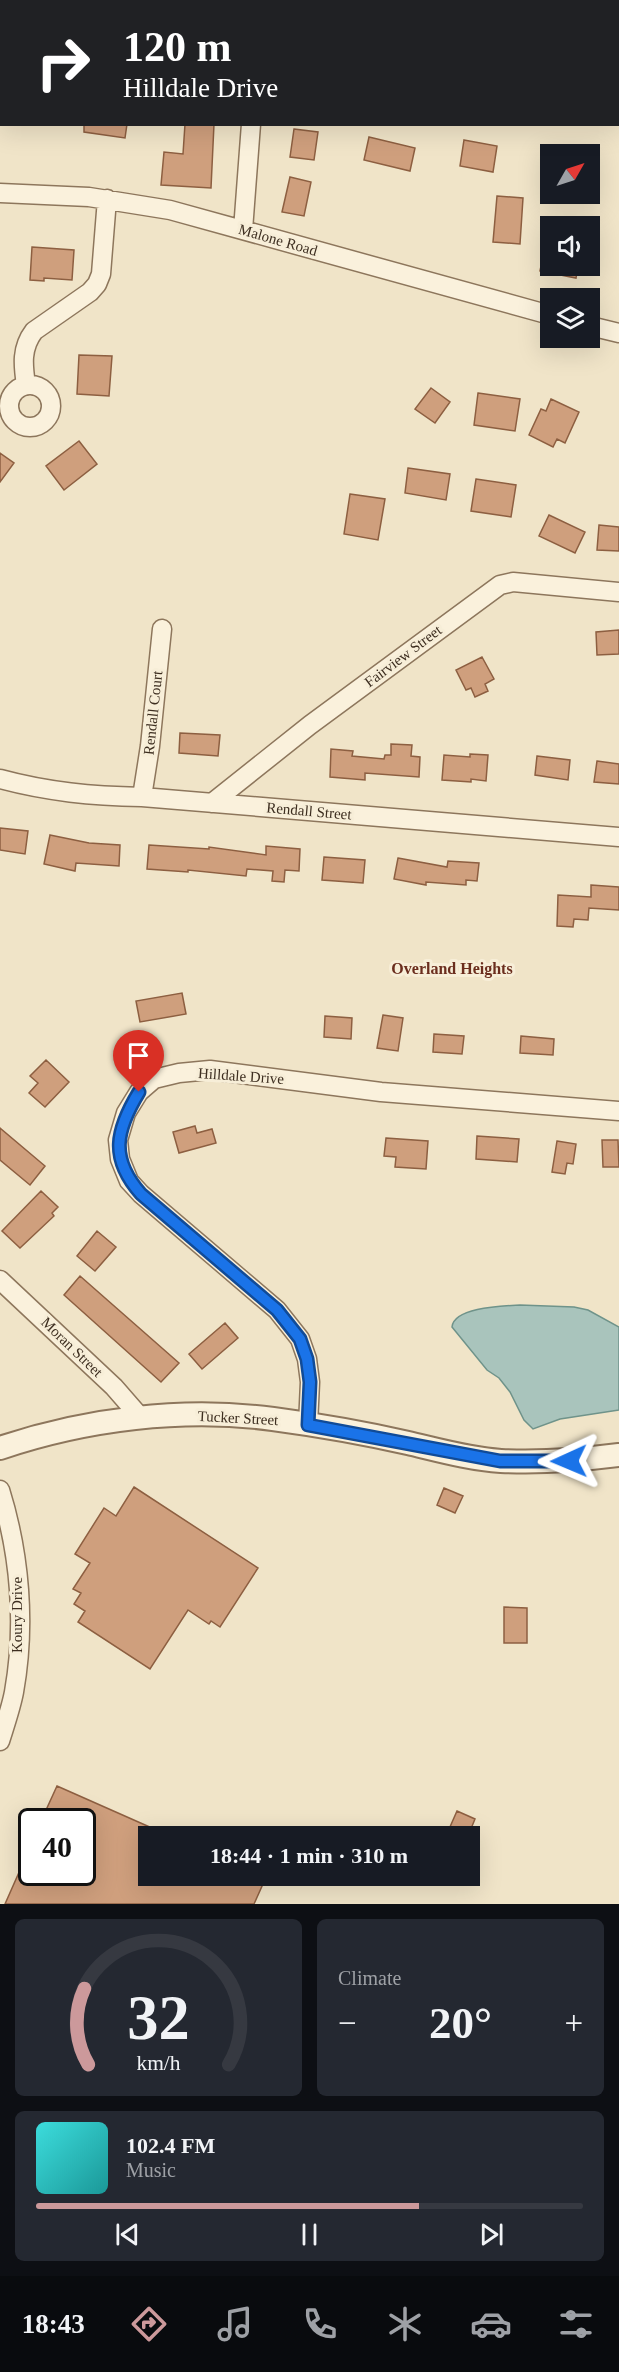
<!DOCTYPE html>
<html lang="en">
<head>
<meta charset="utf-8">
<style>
	:root { --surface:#171b24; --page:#242831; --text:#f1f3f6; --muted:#9ea1a6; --line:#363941; --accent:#cc999b }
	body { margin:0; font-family:"Times New Roman",serif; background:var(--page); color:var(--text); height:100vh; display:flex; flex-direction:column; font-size:22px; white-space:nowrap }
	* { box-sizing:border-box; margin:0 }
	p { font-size:20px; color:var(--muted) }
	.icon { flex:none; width:33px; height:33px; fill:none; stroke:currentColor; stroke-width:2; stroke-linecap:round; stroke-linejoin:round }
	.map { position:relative; height:1904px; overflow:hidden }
	.drawer { display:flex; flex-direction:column; gap:15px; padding:15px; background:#0d0f14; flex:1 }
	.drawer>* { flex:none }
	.banner { position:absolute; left:0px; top:0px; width:620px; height:126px; box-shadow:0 6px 24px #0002; background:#202124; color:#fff; overflow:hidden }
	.needle { width:39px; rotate:51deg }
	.controls { position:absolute; left:540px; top:144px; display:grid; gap:12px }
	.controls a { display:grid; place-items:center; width:60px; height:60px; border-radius:0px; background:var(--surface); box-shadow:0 6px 24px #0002; font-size:30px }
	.speed { position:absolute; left:18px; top:1808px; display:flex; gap:12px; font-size:30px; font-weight:700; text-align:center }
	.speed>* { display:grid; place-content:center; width:78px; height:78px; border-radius:50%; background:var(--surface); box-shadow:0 6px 24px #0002; line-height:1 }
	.speed .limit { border:3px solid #111; border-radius:9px; background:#fff; color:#111 }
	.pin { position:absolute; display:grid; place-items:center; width:51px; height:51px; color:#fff; margin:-62px -26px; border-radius:50% 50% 50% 0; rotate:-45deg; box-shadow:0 0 6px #0007 }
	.pin .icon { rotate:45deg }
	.me { position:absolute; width:66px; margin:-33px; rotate:269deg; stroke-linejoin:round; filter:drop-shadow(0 0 4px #0008) }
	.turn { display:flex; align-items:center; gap:21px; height:126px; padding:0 24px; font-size:27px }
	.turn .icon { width:78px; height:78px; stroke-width:2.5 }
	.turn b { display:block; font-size:42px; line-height:51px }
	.big { font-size:45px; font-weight:600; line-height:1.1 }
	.drawer .widget { flex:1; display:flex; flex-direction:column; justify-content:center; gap:9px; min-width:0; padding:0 21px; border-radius:9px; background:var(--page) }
	.drawer .dial { align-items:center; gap:0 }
	.dial svg { height:156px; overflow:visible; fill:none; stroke:var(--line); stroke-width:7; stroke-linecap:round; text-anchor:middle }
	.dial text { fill:var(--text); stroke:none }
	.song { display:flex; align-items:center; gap:18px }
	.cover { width:72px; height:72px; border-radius:9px; background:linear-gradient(135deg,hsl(180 70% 55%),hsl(180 70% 35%)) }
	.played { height:6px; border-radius:3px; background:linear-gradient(90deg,var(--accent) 70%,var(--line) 70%) }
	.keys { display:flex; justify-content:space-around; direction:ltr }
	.heat { display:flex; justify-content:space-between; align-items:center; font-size:33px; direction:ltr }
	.drawer .tiles { flex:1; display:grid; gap:15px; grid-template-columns:1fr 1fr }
	.widget:last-child { grid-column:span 2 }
	.trip { position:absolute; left:138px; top:1826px; width:342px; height:60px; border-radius:0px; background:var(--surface); box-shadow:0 6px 24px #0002; font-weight:600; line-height:60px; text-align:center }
	.tab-bar { display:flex; height:96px; justify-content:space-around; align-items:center; background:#090b0e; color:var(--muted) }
	.tab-bar .icon { width:42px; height:42px }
	.tab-bar .current { color:var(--accent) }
	.tab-bar b { font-size:27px; color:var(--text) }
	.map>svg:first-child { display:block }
	.water { fill:#a9c4bc; stroke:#6f938a; stroke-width:1.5 }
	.building { fill:#cf9f7d; stroke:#8d5f41; stroke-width:1.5 }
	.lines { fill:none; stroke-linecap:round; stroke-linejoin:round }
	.minor-casing { stroke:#8d765c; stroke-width:21 }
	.tertiary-casing { stroke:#8d765c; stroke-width:26 }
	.minor { stroke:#faf1dc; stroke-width:18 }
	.tertiary { stroke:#faf1dc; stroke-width:22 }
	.route-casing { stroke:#114b97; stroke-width:15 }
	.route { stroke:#1a73e8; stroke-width:10 }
	.labels { text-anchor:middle; stroke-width:6; stroke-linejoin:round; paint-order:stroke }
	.street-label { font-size:15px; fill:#3d2e20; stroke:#f7eed8 }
	.neighbourhood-label { font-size:16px; font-weight:bold; fill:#6b2e1e; stroke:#f7eed8 }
</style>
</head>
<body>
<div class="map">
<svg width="619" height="1904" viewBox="0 0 619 1904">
	<rect width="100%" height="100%" fill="#f0e4c8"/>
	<path class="water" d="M520,1305l54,2 14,3 31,17v83l-59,9 -27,10 -9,-9 -14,-28 -11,-14 -12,-8 -35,-43c2,-20 52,-21 68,-22z"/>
	<path class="building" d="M84,124h43l-2,14 -41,-6z
		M185,124h29l-3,64 -50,-3 3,-33 19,2z
		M294,129l24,3 -4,28 -24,-3z
		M369,137l46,11 -5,23 -46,-11z
		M464,140l33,6 -4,26 -33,-6z
		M290,177l21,5 -7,34 -22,-4z
		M497,196l26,2 -3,46 -27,-2z
		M32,247l42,3 -2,30 -28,-2v3l-14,-1z
		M541,266h37l-2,12 -36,-7z
		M79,355l33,1 -3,40 -32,-2z
		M431,388l19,14 -15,21 -20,-14z
		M478,393l42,6 -5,32 -41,-6z
		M551,399l28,13 -14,31 -8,-4 -4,8 -24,-12 12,-26 5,2z
		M79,441l18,23 -33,26 -18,-24z
		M0,453l14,10 -14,19z
		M408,468l42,6 -4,26 -41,-7z
		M476,479l40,6 -5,32 -40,-6z
		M350,494l35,5 -7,41 -34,-6z
		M549,515l36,17 -10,21 -36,-17z
		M599,525l20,2v24l-22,-1z
		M619,630v24l-22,1 -1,-23z
		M482,657l12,22 -9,5 3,7 -13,6 -4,-9 -5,2 -10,-20z
		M180,733l40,2 -2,21 -39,-3z
		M391,744l21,1 -1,11 9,1 -1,20 -54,-4v7l-35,-3 1,-28 22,2 -1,5 32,3 1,-4h6z
		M470,754l18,1 -2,26 -15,-2v3l-29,-2 2,-25 26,2z
		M537,756l33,4 -2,20 -33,-5z
		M597,761l22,3v20l-25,-2z
		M0,828l28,3 -3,23 -25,-4z
		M50,835l39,8 31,2 -1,21 -43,-3 -1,8 -31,-7z
		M149,845l60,4v-2l57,8v-9l34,3 -1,22 -14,-1 -1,12 -12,-1 1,-10 -26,-2 -1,7 -58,-6v2l-41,-3z
		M324,857l41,3 -2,23 -41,-3z
		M398,858l49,9 1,-6 31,2 -2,18 -11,-1v5l-40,-3v3l-32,-6z
		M591,885l28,2v23l-30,-2 -1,12 -14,-1 -1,8 -16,-1 1,-31 33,2z
		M182,993l4,21 -46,8 -4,-21z
		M383,1015l20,3 -5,33 -21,-3z
		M325,1016l27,2 -1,21 -27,-2z
		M434,1034l30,2 -2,18 -29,-2z
		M521,1036l33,3 -1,16 -33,-2z
		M46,1060l23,22 -24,25 -16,-14 9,-10 -8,-7z
		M195,1126l2,7 15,-4 4,14 -37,10 -6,-21z
		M0,1128l45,38 -15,19 -30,-25z
		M477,1136l42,3 -2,23 -41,-3z
		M386,1138l42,3 -2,28 -31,-2 1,-10 -12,-1z
		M602,1140h16l1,27h-16z
		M557,1141l19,3 -3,20 -6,-1 -2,11 -13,-2z
		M41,1191l17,16 -6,6 2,3 -34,32 -18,-17z
		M97,1231l19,16 -21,24 -18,-15z
		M80,1276l99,87 -18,19 -97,-87z
		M225,1323l13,15 -36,31 -13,-15z
		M134,1487l124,81 -38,59 -9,-6 -2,3 -21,-14 -38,59 -72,-47 7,-11 -11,-7 7,-11 -8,-4 17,-26 -15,-9 29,-46 12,8z
		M444,1488l19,8 -8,17 -18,-8z
		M504,1607l23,1v35h-23z
		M57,1786l113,50h-22v39h119l-13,29h-249l27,-61v29h50v-51h-41z
		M457,1811l18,8 -7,17h-22z"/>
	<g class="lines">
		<g class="minor-casing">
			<path id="minor" d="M0,193l89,4 81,13 380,105
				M243,230l8,-106
				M590,326l29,7
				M9 406a21 21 0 1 1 42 0a21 21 0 1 1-42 0Z
				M26,385c-3,-20 -5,-37 8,-54l56,-39 7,-8 4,-10 6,-75
				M0,779c48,13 92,17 142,18l477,40
				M142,797l8,-51 12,-117
				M212,803l98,-78 190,-140 13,-3 106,10
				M0,1280l114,107 27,31
				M308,1425l2,-43 -3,-23 -7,-20 -23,-29 -136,-116 -12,-13 -9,-22 -2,-19 8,-27 13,-21 15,-13 25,-6 31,-3 171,22 238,19
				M0,1490c20,64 26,135 14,202 -3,16 -9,33 -14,49"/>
		</g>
		<g class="tertiary-casing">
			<path id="tertiary" d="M0,1448c86,-29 183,-41 273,-29 45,6 91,14 135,24 30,7 62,16 93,18 40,2 79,-1 118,-6"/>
		</g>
		<use href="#minor" class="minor"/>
		<use href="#tertiary" class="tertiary"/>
	</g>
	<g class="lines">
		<g class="route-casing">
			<path id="route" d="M139,1092c-23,38 -30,66 2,102l136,116 23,29 7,20 3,23 -2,43 192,36h69"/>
		</g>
		<use href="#route" class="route"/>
	</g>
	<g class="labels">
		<g class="street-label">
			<text transform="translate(278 240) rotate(16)" y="5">Malone Road</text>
			<text transform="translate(403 656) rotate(-37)" y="5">Fairview Street</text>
			<text transform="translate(153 713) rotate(-84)" y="5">Rendall Court</text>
			<text transform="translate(309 811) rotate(5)" y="5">Rendall Street</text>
			<text transform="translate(241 1076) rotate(4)" y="5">Hilldale Drive</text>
			<text transform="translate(72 1347) rotate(44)" y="5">Moran Street</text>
			<text transform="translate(238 1418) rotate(3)" y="5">Tucker Street</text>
			<text transform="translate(17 1615) rotate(-90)" y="5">Koury Drive</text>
		</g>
		<g class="neighbourhood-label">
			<text x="452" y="974">Overland Heights</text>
		</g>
	</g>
</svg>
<div class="controls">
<a><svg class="needle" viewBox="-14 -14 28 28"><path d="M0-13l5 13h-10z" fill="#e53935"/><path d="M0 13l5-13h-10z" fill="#9ea1a6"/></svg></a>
<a><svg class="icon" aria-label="sound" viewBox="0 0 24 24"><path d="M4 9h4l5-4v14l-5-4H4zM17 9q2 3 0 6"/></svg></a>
<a><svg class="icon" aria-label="layers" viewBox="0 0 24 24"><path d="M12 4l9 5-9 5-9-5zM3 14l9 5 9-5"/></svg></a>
</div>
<div class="speed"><div class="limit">40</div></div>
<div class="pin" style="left:139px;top:1092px;background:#d93025"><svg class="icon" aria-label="arrive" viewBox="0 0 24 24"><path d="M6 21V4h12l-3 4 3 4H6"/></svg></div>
<svg class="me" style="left:569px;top:1461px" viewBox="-20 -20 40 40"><path d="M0-17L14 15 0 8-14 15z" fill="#1a73e8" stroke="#fff" stroke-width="4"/></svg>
<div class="trip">18:44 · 1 min · 310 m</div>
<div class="banner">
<div class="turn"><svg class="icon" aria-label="right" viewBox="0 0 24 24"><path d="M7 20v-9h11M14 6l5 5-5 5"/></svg><div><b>120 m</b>Hilldale Drive</div></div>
</div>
</div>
<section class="drawer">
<div class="tiles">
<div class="widget dial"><svg viewBox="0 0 100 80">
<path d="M14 69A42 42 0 1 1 86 69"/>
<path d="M14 69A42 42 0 0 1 12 30" stroke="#cc999b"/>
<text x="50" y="56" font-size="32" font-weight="700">32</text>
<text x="50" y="72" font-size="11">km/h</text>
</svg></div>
<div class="widget"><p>Climate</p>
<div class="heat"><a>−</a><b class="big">20°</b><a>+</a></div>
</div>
<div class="widget">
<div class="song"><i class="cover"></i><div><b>102.4 FM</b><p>Music</p></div></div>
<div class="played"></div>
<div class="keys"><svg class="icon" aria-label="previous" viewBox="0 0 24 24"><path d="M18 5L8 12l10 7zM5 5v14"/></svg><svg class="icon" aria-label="pause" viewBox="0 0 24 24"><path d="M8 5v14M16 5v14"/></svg><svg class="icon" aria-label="next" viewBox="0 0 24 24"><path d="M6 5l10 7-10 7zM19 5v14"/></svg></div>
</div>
</div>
</section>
<nav class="tab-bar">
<b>18:43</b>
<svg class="icon current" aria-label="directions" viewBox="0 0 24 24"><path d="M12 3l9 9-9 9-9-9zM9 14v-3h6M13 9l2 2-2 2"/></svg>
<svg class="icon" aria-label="music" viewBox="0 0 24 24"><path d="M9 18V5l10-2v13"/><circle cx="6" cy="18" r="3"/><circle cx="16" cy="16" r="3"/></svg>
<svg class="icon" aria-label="phone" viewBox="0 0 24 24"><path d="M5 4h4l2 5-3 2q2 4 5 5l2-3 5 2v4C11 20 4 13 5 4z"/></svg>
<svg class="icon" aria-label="climate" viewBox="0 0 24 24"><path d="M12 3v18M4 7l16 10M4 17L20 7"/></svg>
<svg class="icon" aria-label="car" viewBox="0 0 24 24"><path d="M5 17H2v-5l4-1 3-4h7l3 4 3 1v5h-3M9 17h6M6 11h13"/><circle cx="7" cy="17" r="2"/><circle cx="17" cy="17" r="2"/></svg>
<svg class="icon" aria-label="filters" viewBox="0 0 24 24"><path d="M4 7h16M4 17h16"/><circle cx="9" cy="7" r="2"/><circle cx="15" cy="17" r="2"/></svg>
</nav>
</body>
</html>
